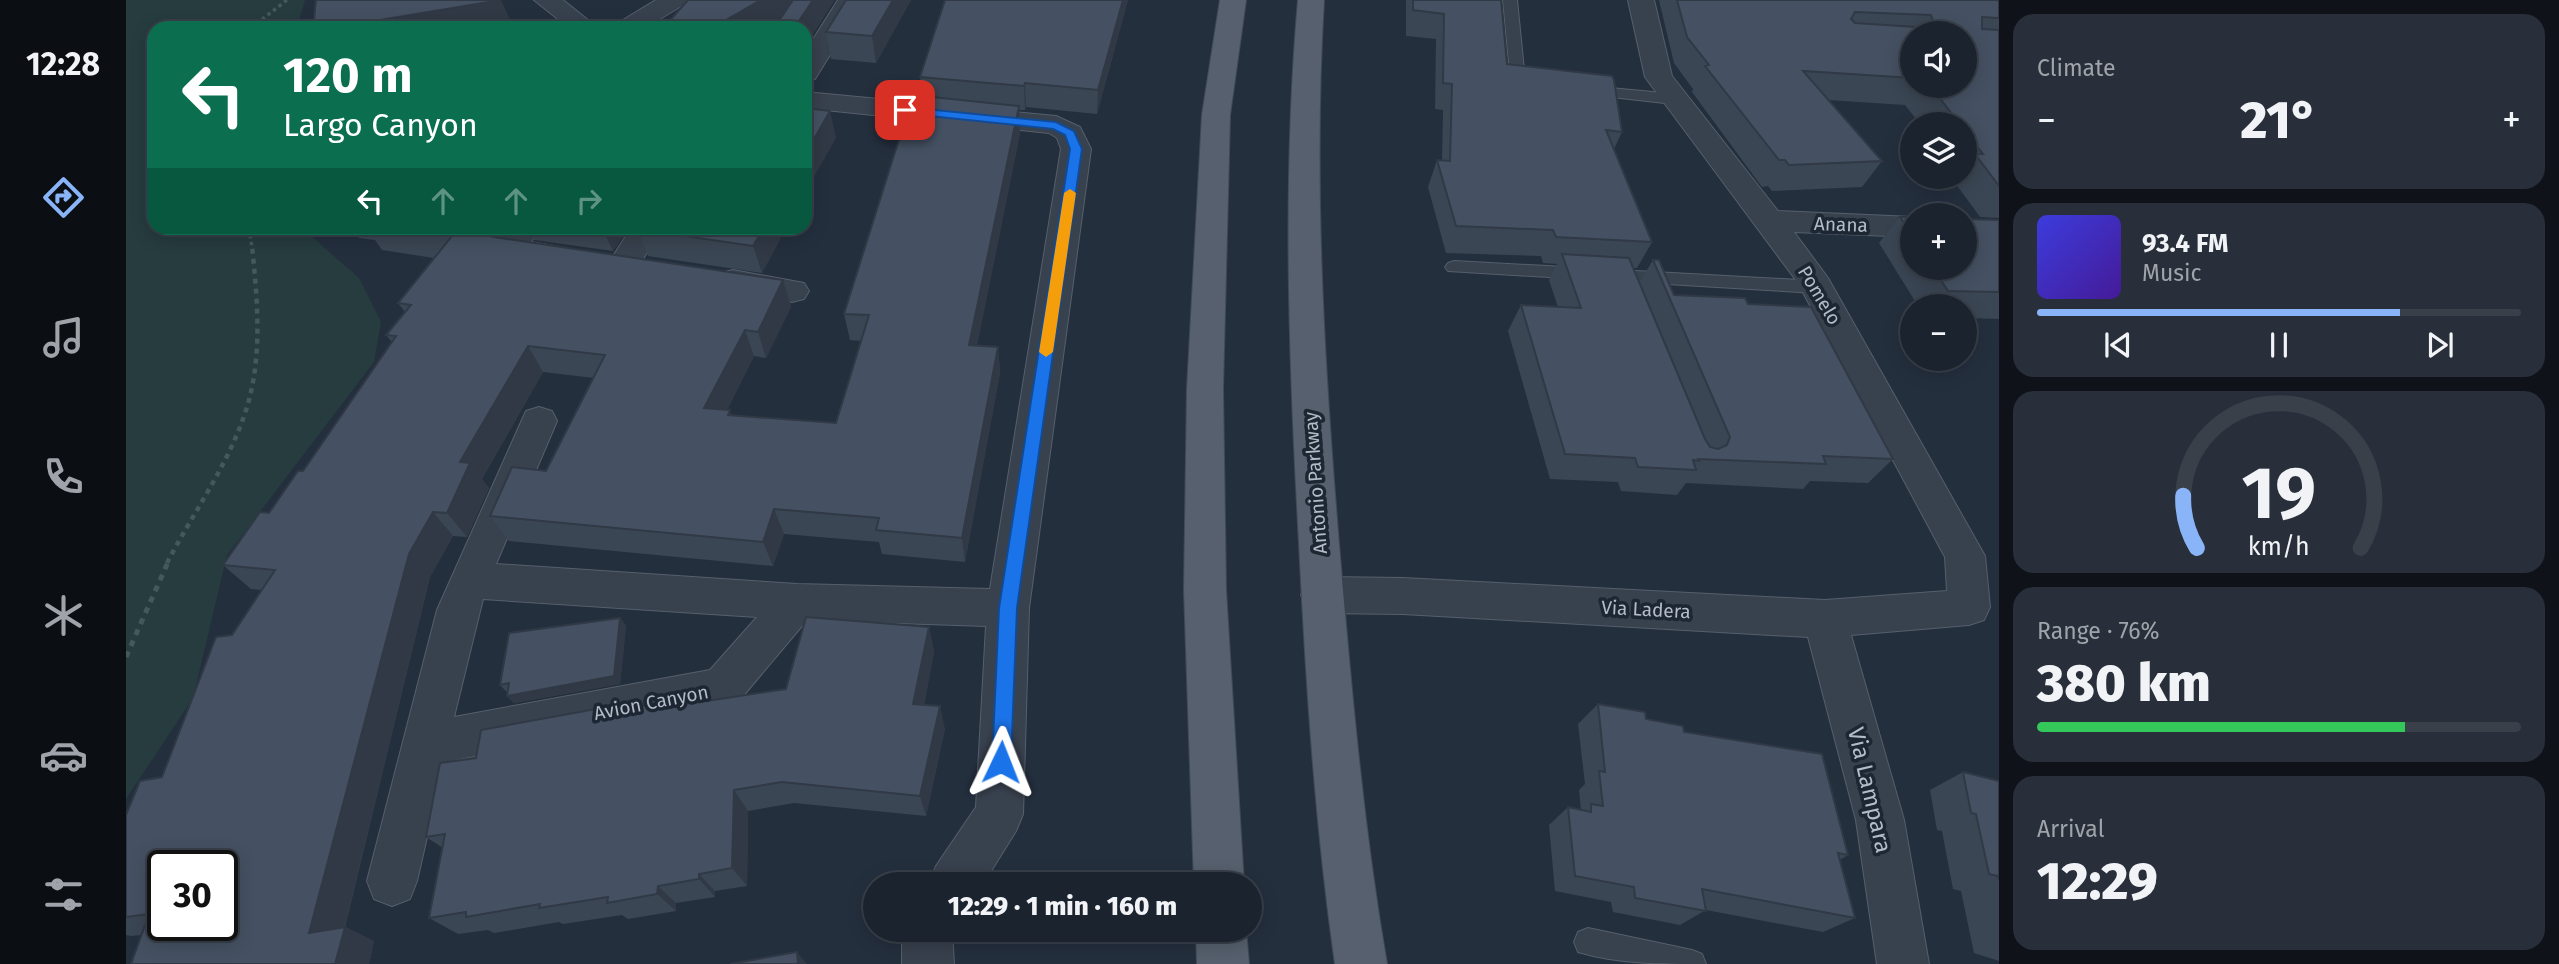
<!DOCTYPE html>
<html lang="en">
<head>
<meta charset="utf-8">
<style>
	:root { --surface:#1b232e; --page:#282f3a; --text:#f1f3f6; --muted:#a0a4aa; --line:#39404a; --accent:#8ab4f8 }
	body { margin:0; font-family:"Fira Sans",sans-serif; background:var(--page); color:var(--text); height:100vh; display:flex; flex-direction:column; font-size:26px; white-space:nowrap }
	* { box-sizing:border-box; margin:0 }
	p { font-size:23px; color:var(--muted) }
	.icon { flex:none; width:38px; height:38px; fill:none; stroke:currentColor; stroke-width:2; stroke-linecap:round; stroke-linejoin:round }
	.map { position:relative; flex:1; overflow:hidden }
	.sheet { display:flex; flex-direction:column; gap:14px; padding:14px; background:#0f1319; width:560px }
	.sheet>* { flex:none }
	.banner { position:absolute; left:21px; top:21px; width:665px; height:214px; border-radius:21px; box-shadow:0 4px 18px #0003,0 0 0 2px var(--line); background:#0b6e4f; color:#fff; overflow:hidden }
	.fabs { position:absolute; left:1774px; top:21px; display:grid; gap:14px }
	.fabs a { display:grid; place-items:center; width:77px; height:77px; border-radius:50%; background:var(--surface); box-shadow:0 4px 18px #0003,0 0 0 2px var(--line); font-size:35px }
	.speed { position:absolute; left:21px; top:850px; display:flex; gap:14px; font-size:35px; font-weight:700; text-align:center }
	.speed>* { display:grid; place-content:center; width:91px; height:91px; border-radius:50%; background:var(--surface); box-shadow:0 4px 18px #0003,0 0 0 2px var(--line); line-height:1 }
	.speed .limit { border:4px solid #111; border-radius:10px; background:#fff; color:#111 }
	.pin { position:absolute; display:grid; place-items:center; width:60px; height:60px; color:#fff; margin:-30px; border-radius:14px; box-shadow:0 4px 10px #0006 }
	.me { position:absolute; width:77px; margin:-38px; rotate:2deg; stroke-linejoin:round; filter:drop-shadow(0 0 5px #0008) }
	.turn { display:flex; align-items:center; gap:24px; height:147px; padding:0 21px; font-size:32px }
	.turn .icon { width:91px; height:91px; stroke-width:2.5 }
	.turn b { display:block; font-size:49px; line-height:60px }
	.lanes { display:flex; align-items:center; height:66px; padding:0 21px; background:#0003; justify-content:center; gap:35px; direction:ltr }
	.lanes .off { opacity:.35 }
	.big { font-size:52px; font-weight:800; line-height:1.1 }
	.sheet .tile { flex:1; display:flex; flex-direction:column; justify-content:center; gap:10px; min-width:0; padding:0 24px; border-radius:21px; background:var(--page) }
	.sheet .dial { align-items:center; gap:0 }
	.dial svg { height:182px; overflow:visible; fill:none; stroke:var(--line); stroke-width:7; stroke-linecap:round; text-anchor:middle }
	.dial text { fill:var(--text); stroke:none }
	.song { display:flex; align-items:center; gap:21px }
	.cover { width:84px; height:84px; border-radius:10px; background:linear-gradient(135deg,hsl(240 70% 55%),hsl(260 70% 35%)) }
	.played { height:7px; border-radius:4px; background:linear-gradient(90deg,var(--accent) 75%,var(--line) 75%) }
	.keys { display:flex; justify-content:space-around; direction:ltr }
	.heat { display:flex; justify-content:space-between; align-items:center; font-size:38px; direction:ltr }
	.charge { height:10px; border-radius:5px; background:linear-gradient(90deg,#34c759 76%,var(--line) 0) }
	.trip { position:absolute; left:737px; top:872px; width:399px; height:70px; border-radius:35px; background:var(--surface); box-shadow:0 4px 18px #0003,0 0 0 2px var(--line); font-weight:800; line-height:70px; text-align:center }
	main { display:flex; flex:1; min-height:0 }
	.tabs { display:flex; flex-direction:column; width:126px; justify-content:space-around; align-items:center; background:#0b0e12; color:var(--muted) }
	.tabs .icon { width:49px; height:49px }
	.tabs .active { color:var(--accent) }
	.tabs b { font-size:32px; color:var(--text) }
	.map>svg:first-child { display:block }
	.green { fill:#263c3f }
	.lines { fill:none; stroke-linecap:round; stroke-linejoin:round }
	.service-casing { stroke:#565f6c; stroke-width:2 }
	.minor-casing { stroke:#565f6c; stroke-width:2 }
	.primary-casing { stroke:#414a57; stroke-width:2 }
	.path-far2 { stroke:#44595c; stroke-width:3.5; stroke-dasharray:3.5 3.5; stroke-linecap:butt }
	.path-far1 { stroke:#44595c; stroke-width:4.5; stroke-dasharray:5 5; stroke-linecap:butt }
	.path { stroke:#44595c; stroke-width:5; stroke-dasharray:6 6; stroke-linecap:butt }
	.service { fill:#38414e; fill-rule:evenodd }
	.minor { fill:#38414e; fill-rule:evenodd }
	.primary { fill:#56606e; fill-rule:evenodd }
	.wall { fill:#3b4654; fill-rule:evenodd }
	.shaded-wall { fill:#303945 }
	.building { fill:#455162; stroke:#303945; stroke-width:2; fill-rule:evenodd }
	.route { fill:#1a73e8; stroke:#114b97; stroke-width:2 }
	.slow { fill:#f59e0b }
	.labels { text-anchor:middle; stroke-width:7; stroke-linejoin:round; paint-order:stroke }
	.street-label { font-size:19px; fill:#b4bcc9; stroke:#1d2633 }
	.near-street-label { font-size:23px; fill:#b4bcc9; stroke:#1d2633 }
</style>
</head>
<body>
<main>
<nav class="tabs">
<b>12:28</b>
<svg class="icon active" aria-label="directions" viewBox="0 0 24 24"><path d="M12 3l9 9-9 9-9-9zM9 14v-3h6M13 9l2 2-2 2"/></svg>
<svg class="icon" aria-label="music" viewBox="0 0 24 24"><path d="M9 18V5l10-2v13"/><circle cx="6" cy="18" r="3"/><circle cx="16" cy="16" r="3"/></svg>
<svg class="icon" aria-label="phone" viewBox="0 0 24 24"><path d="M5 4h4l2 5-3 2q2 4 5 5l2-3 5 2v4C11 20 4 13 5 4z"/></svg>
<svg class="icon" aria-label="climate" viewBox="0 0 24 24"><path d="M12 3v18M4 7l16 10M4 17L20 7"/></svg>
<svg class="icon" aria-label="car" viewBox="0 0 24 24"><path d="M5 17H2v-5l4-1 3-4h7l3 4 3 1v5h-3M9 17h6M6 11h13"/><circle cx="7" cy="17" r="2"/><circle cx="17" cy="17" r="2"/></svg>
<svg class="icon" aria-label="filters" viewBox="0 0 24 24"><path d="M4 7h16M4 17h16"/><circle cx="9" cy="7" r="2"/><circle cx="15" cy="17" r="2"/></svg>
</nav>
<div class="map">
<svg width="1873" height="964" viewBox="0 0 1873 964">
	<rect width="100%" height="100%" fill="#242f3e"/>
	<path class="green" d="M0,0h179l-8,28h-143v200h148l57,50 22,44 -7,40 -147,193 -34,143 -67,101z"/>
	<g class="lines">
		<g class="service-casing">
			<path id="service" d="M1377,0h14l8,80 6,2 2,3 -2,3h-13l-7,-4z
				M1463,86l85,8 8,5 -8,5 -90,-10 -3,-3z
				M1328,261l363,20 6,2 3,4 -3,4 -6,2 -369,-22 -3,-4 3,-4z
				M1462,928l104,22 10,4 4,10c-43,0 -88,0 -128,-12l-4,-10 4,-10z"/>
		</g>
		<g class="minor-casing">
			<path id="minor" d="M408,0h29l35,28h-29z
				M530,0h31l-4,5 -38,23h-31l4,-5z
				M712,0h26l-49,79 -10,2v-29z
				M1502,0h26l18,76 106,135 135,6v20l-119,-5 34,46 157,278 5,51 -6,13 -15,5 -118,10 53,185 25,144h-52l-21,-144 -48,-183 -405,-23 -81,-1 -15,-5 -6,-13 6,-13 15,-5 81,1 422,22 122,-9 -2,-34 -147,-274 -153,-206z
				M679,92l251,24 24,11 11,22 -62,459 -6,206 -7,17 -33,53h-54l7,-18 40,-59 10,-181 -179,-6 -69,82 -16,6 -278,54 -27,119 -7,18 -18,7 -18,-7 -7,-18 70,-271 89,-199 13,-4 13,4 5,10 -61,143 301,20 193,5 71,-440 -4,-11 -8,-5 -244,-25zM357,599l274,18 -47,53 -256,47z
				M382,228h31l-8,14 29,5 5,8 -5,8 -11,3 -51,-8 -5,-8z
				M505,228h31l-27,44 -11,3 -11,-3 -5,-8z
				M607,270l71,13 5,8 -5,8 -12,3 -71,-13 -4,-8 4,-8z
				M776,929h50l2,35h-52z"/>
		</g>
		<g class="primary-casing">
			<path id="primary" d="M1094,0h26l-16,115 -7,274 3,201 18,294h-50l-10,-294 3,-201 15,-274z
				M1172,0h26c-11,182 0,362 15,544 12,141 24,281 48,420h-52c-20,-140 -29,-280 -36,-421 -10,-181 -17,-361 -1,-543z
				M1070,929h50l3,35h-52z"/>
		</g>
		<path class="path-far2" d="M125,28l36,-28
			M123,228l3,20"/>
		<path class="path-far1" d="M41,563c28,-54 68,-107 83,-167 12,-49 7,-100 2,-150"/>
		<path class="path" d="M0,657l42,-95"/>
		<use href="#service" class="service"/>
		<use href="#minor" class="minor"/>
		<use href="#primary" class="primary"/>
	</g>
	<path class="wall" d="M785,0l-35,63 -45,-4 -5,-27z
		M819,0h183l-31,114 -71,-7 -1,3h-6l1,23 -43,212 21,2 2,26 -35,189 -83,-8 -3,-12 -95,-8 -11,32 -264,-25 -19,-25 56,-45 48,-93 -51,-6 -61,107 7,9 -22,49 -14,-1 -23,41 -85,350 29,14 -5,23h-238l10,-29 -10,1 -5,-1v-120l36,-38 70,-142 30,-45 -11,-1 -28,-24 46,-52 34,-42 89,-129 -6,-7 19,-23 -7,-9 36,-45 -52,-8 -7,-10 -16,-2 -7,-10h155l-7,10 283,42 8,27 -25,51 -12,-2 -27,54 5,5 104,8 25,-82 -11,-1 -6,-26 78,-218 -2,-19z
		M1280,0h95l6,64 115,68 -8,17 38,93 -15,26h-4l6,15 14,-23 21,35 74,9 145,155 -25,24 -58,-2 -7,8 -117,-6 -9,12 -56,-4 -3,-9 -68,-3 -42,-148 13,-26 37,2 -9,-27 8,-16 -14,-1 -2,-7 -95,-3 -18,-66 9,-27 5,1 1,-51 -8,-1 1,-70 -30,-3z
		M1533,0h339l1,2v216l-19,-1 -27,-37 3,-3h9v-53h-45l-15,-19 -77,-5 54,61 -20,26 -90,4 -4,-5 -6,1 -70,-95 1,-3 -19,-26zM1787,33l52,53h-52z
		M1774,217h13v51h52l34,-48v99l-34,-1v-12h-47l-39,-63z
		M402,228h101l-16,23 -79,-11z
		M512,228h148l-24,45 -114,-17 -11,-27z
		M494,618l6,8 -6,58 -106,19 -7,-7v-4l-7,-7z
		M803,627l5,25 -10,53 21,24 -19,87 -132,-13 -46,8 -1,75 -32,5v6l-39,6v8l-48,8 -6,-4 -59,9 -4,-2 -65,11 -6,-3 -30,4 -29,-16 14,-70 -17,-11 50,-79 120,-49 3,4 94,-15 3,5 90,-14z
		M1472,704l86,28 164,123 -8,5 15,58 -32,14 -117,-22 -26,15 -67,-13 -2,-10 -56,-11 -6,-66 19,-18 13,3 -2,-20 6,-6 -7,-60z
		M1837,772l36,9v180l-25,-8 -13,-62 -8,-2 -11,-58 -5,-1 -7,-40z"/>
	<path class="shaded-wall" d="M375,0l12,26 -14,2h-144v-4z
		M635,0h50l-47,28h-52z
		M687,0h22l-30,47v-19h-8v-4z
		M767,0h18l-35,63 -4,-27z
		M997,0h5l-31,114 1,-24z
		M899,83l1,24 -1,3 -1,-24z
		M893,106l1,27 -48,238 -3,-26z
		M704,111l6,27 -31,55v-38z
		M351,228h30l-16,23z
		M476,228h27l-16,23z
		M638,228h22l-24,45 -9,-27z
		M657,280l8,27 -25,51 -8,-26z
		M619,330l9,26 -39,78 -11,-26z
		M402,346l15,26 -61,107 7,9 -22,49 -20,-24 13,-51z
		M872,347l2,26 -35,189 -3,-24z
		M648,509l10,25 -11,32 -10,-24z
		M307,512l20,24 -23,41 -87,356 2,-6 29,14 -5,23h-34l-26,-31 100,-379z
		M494,618l6,8 -6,58 -106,19 -7,-7z
		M803,627l5,25 -14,75 -7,-23z
		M814,706l5,23 -19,87 -6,-20z
		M608,790l14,21 -1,75 -15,-18z
		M573,874l16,17v6l-16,-18z
		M532,886l18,17v8l-19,-17z
		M671,952l10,12h-9z"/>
	<path class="building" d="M190,0h185l-146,24v4h-42z
		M562,0h73l-49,28h-49z
		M667,0h20l-16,24v4h-23z
		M720,0h47l-21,36 -46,-4z
		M819,0h178l-25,90 -73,-7 -1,3 -104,-9z
		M1287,0h88l6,64 105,12 2,4 8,52 -16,-2 46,112 -96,-5 -3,-7 -97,-4 -19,-66 13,1 2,-77 -9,-1 1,-69 -31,-4z
		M1551,0h321l1,2v16l-17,-1v12l17,1v156l-24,-32h8l-18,-23v-7h-5l-30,-38h35v-53h-52v45l-110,-7 79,90 -93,4 -4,-5h-6l-74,-94 4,-1 -22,-28zM1729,12l76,3 3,10 -3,3 -76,-5 -4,-4z
		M787,95l106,11 -50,239 29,2 -36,191 -86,-8 3,-12 -105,-9 -11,33 -273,-26 22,-49 34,4 59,-116 -77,-9 -68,116 10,1 -23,50 -14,-1 -24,42 -100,379 36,-6 -10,37h-204l18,-50 -23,3v-102l14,-34 22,-4 54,-140 16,-2 43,-65 -52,-5 37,-53 9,1 29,-42h5l93,-135 -10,-1 25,-30 -13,-2 54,-67 -59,-8h85l4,6 12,3 289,43 -25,52 -13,-2 -41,78 26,2 -2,5 108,8 33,-108 -25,-1zM37,866h59v60h-59z
		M679,108l25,3 -25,44z
		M1774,217h13v19z
		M1839,219l34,1v72l-51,-1 -15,-23h32z
		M512,228h126l-11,18 -116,-17z
		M1436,254l67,4 76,181 5,8 8,2 9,-4 3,-8 -77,-177h6l15,35 71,3 3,6 63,3 82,152 -70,-3 3,8 -128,-5 1,2 -6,-1 3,10 -58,-3 -3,-9 -70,-4 -44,-149 60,3z
		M680,617l123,10 -16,77 27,2 -20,90 -138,-14 -48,8 -2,78 -33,6v5l-41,7 -1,8 -50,9 1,-6 -69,11 1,-4 -74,13v-5l-37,6 16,-84 -19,3 14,-74 36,-5 5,-28 115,-21 -1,4 98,-15v5l93,-14z
		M494,618l-6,58 -107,20 2,-13 -9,2 9,-52z
		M1472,704l47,8 1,7 37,7 1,6 138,22 26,101 -10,-2 17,65 -153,-29 4,22 -71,-13 -1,-11 -59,-11 -7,-69 23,5v-8l12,2 -4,-35 6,1z
		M1837,772l36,9v99l-1,-4 -9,-2 -13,-60 -5,-1z
		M671,952l1,12h-68z"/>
	<path class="route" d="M779,107l151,15 18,9 8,18 -65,459 -6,154 -3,7 -7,3 -6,-3 -3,-7 7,-154 71,-459 -5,-14 -12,-6 -152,-16v-5z"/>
	<path class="slow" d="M944,189l6,4 -23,159 -7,5 -7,-5 25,-159z"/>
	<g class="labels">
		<g class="street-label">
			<text transform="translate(1715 224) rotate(2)" y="7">Anana</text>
			<text transform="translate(1694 295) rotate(59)" y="7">Pomelo</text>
			<text transform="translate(1189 483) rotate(-94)" y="7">Antonio Parkway</text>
			<text transform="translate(1520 609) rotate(3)" y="7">Via Ladera</text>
			<text transform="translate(525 702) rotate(-11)" y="7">Avion Canyon</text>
		</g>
		<g class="near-street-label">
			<text transform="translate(1744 790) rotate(77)" y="8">Via Lampara</text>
		</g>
	</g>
</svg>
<div class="fabs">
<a><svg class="icon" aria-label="sound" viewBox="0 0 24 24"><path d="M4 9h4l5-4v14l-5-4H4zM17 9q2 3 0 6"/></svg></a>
<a><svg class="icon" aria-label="layers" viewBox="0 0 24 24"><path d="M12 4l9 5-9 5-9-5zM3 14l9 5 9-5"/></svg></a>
<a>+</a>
<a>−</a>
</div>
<div class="speed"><div class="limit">30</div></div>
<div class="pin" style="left:779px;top:110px;background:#d93025"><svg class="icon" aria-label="arrive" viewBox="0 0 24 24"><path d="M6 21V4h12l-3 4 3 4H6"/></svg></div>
<svg class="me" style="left:875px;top:762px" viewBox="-20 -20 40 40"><path d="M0-17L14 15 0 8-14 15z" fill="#1a73e8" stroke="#fff" stroke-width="4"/></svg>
<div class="trip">12:29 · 1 min · 160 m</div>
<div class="banner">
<div class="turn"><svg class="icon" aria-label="left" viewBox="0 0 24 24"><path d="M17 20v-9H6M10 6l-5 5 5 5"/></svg><div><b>120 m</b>Largo Canyon</div></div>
<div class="lanes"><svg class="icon" aria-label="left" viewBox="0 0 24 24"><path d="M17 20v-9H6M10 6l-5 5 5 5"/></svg><svg class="icon off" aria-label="ahead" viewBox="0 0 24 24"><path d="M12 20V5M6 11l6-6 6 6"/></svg><svg class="icon off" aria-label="ahead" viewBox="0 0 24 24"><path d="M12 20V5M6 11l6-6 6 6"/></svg><svg class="icon off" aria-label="right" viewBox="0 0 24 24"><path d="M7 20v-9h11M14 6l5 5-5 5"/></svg></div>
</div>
</div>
<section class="sheet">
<div class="tile"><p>Climate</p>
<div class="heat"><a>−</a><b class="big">21°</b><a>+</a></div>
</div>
<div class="tile">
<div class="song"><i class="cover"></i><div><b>93.4 FM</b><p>Music</p></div></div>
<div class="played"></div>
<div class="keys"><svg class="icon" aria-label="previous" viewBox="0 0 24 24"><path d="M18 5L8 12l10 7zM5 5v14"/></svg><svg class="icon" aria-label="pause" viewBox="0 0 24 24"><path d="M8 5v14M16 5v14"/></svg><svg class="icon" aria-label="next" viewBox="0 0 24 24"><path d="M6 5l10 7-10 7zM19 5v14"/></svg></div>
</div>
<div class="tile dial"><svg viewBox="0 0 100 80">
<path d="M14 69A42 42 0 1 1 86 69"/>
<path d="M14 69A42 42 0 0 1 8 46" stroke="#8ab4f8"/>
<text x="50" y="56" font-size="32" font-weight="700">19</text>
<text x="50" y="72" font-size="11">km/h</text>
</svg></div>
<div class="tile"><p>Range · 76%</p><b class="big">380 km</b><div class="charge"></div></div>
<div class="tile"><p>Arrival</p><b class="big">12:29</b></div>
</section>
</main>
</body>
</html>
